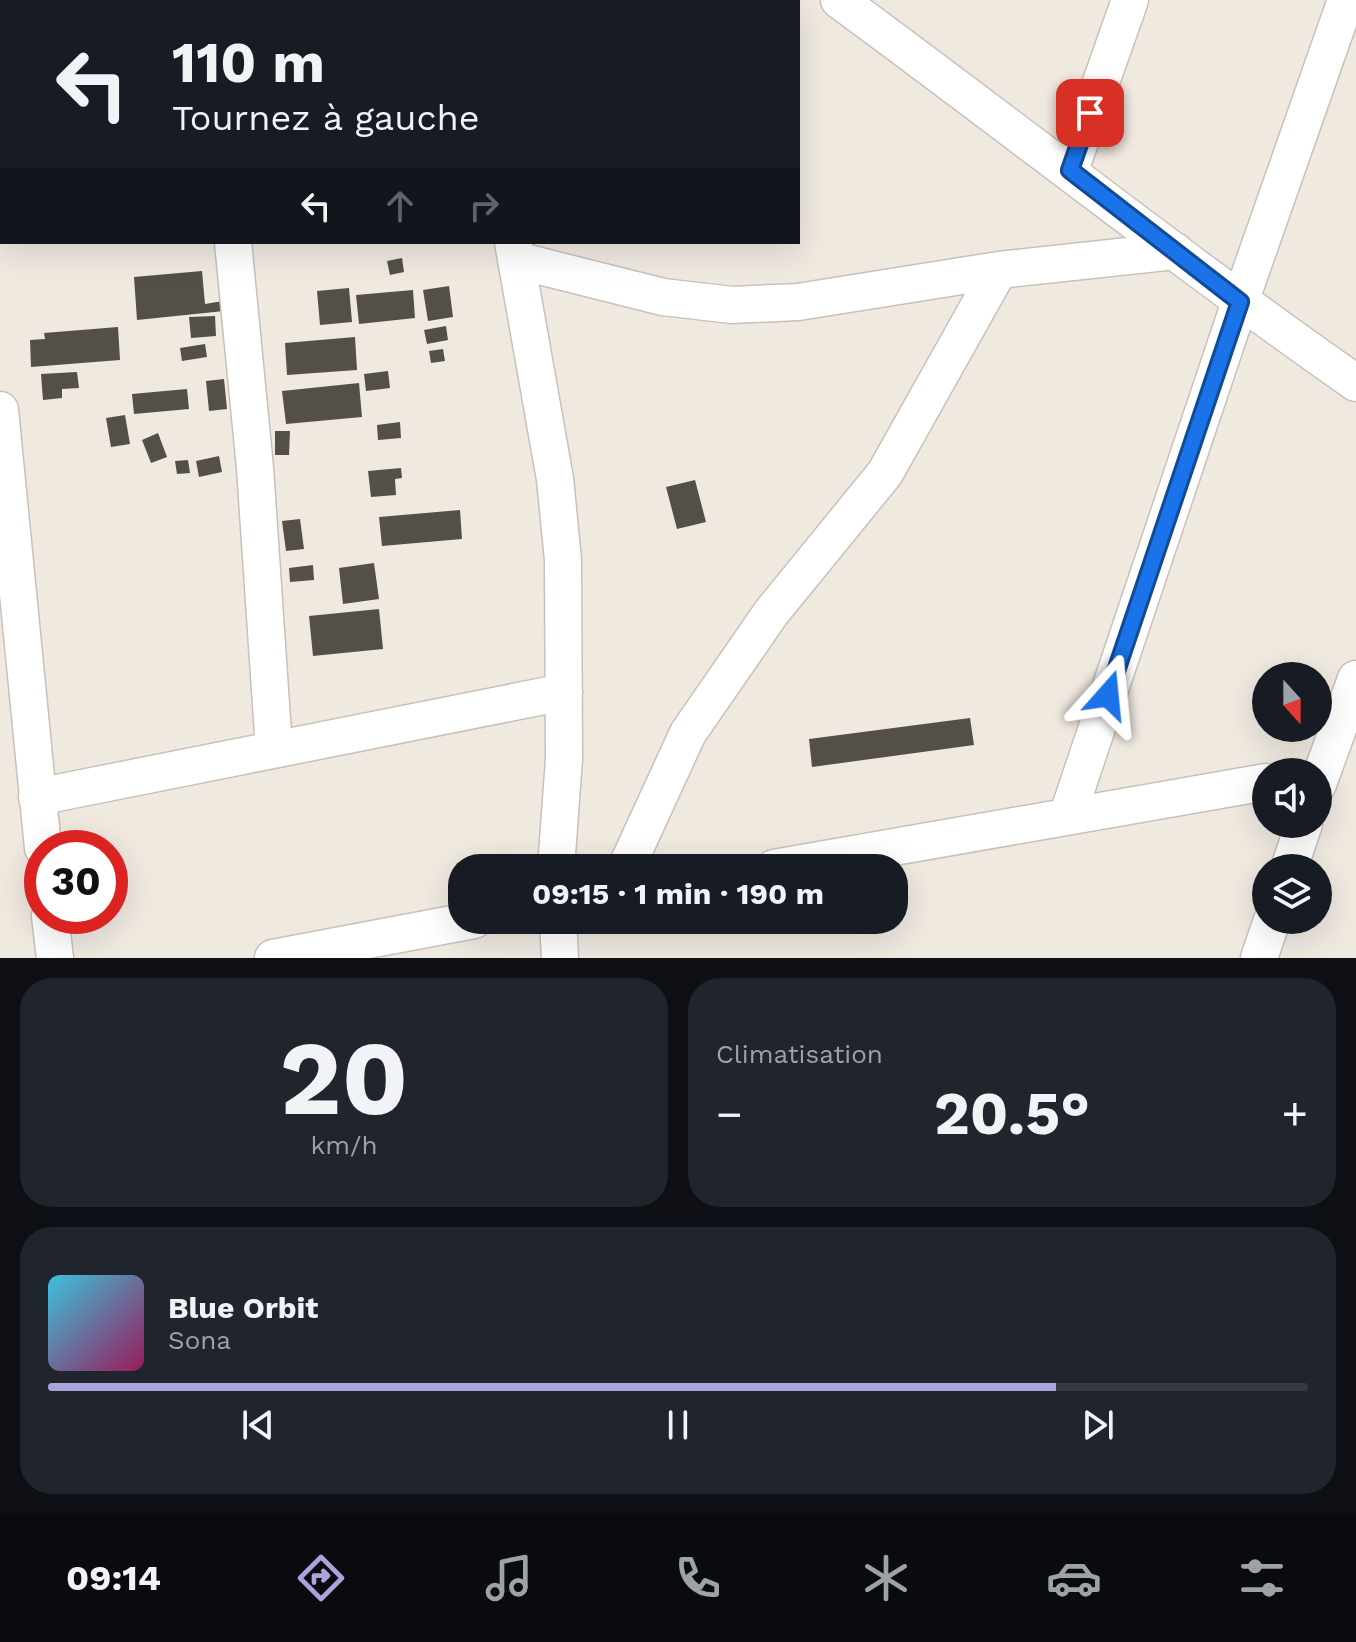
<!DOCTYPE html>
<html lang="fr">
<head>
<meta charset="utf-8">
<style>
	:root { --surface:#171b24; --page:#20242c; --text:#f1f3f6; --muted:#9ea1a6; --line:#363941; --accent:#aba3db }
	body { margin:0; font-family:"Work Sans",sans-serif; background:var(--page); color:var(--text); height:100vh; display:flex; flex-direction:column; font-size:30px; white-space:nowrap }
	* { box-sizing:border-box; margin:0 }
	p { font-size:26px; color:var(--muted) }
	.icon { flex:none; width:44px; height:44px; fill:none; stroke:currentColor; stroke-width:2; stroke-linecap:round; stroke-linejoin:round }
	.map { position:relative; height:958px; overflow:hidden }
	.side { display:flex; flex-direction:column; gap:20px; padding:20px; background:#0d0f14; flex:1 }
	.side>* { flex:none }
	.banner { position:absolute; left:0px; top:0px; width:800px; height:244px; box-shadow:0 8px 32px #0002; background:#171b24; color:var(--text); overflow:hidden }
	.needle { width:52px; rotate:159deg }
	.fabs { position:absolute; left:1252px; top:662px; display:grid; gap:16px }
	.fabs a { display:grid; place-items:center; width:80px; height:80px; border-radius:50%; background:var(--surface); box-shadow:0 8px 32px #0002; font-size:40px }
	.speed { position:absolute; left:24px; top:830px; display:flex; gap:16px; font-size:40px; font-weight:700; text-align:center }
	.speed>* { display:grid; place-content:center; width:104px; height:104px; border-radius:50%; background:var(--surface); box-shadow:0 8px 32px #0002; line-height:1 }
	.speed .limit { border:12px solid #d22; background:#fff; color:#111 }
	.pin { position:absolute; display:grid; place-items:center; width:68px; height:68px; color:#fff; margin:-34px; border-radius:16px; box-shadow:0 4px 12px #0006 }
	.me { position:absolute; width:88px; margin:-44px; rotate:18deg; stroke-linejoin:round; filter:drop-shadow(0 0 6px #0008) }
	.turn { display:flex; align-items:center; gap:28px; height:168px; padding:0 40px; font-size:36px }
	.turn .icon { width:104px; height:104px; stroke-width:2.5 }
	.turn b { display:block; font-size:56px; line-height:68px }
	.lanes { display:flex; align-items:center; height:76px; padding:0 40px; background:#0003; justify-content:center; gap:40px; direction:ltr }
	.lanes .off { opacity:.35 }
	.big { font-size:60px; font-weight:700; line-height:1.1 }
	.side .card { flex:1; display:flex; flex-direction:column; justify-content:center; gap:12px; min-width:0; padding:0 28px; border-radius:32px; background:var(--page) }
	.side .dial { align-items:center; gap:0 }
	.dial b { font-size:104px; line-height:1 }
	.song { display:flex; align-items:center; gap:24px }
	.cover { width:96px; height:96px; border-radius:12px; background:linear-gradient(135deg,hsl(190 70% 55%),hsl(330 70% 35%)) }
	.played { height:8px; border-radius:4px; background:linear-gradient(90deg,var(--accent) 80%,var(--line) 80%) }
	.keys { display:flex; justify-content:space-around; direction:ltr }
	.heat { display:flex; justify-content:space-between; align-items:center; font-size:44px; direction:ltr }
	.side .tiles { flex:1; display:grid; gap:20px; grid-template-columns:1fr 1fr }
	.card:last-child { grid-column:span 2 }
	.trip { position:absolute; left:448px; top:854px; width:460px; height:80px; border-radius:32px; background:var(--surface); box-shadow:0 8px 32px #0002; font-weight:700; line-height:80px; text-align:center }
	.tabs { display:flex; height:128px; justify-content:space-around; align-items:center; background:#090b0e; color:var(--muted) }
	.tabs .icon { width:56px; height:56px }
	.tabs .selected { color:var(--accent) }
	.tabs b { font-size:36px; color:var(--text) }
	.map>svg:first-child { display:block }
	.building { fill:#544f48 }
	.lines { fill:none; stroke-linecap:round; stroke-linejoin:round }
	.minor-casing { stroke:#c8c1b9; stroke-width:39 }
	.minor { stroke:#fff; stroke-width:36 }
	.route-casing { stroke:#114b97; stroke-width:20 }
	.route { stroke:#1a73e8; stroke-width:14 }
</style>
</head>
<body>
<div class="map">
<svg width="1356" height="958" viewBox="0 0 1356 958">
	<rect width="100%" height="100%" fill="#efe9e0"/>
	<path class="building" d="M402,258l2,14 -14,3 -3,-14z
		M202,271l3,33 18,-3 1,10 -87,9 -3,-43z
		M449,286l4,31 -25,4 -5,-31z
		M349,288l3,34 -32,3 -3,-34z
		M413,290l2,28 -56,6 -3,-29z
		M215,316l1,20 -25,2 -2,-21z
		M446,326l2,14 -21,4 -3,-14z
		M118,327l2,33 -89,7 -1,-27 15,-1 -1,-6z
		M355,337l2,33 -70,5 -2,-32z
		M205,344l2,13 -25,4 -2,-13z
		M443,349l2,12 -14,2 -2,-12z
		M388,371l2,17 -24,3 -2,-17z
		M77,372l2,16 -17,1v9l-19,2 -2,-26z
		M224,379l3,30 -18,2 -3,-30z
		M359,383l3,34 -76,7 -4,-33z
		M187,389l2,20 -55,5 -2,-20z
		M125,415l5,29 -19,3 -5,-29z
		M400,422l1,16 -23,2 -1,-15z
		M275,431h15l-1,24h-14z
		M158,433l9,24 -16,6 -9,-23z
		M219,456l3,16 -23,5 -3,-16z
		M188,460l2,13 -13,1 -2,-13z
		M401,468l1,10 -7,1 1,16 -25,2 -3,-26z
		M695,480l11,42 -29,7 -11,-42z
		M460,510l2,29 -80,7 -3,-29z
		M300,519l4,30 -18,2 -4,-30z
		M374,563l5,36 -36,5 -4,-36z
		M313,565l1,15 -24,2 -1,-14z
		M379,609l4,40 -70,7 -4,-40z
		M970,718l4,27 -162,22 -3,-28z"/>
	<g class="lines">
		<g class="minor-casing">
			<path id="minor" d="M478,0v2
				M839,0c173,127 341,260 517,383
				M0,155l2,1
				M1070,170l60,-170
				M233,242l22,226 19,281
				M513,242l42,237 8,81 1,199 -8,109
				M516,260l147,37 69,8 66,-3 201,-32 176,-19
				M0,410l43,438
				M1318,784l38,-105
				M37,797l527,-105
				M1067,817l173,-515 106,-302
				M626,868l62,-135 83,-120 114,-140 114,-203
				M774,868l492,-86
				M1289,868l15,-44
				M50,916l5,42
				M558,920l2,38
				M273,958l201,-38
				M1259,958l13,-38"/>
		</g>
		<use href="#minor" class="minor"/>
	</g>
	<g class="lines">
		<g class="route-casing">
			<path id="route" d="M1090,113l-20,57 170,132 -132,393"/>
		</g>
		<use href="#route" class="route"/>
	</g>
</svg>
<div class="fabs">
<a><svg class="needle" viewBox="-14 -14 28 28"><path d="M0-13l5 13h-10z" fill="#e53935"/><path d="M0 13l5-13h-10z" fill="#9ea1a6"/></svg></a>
<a><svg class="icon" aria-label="sound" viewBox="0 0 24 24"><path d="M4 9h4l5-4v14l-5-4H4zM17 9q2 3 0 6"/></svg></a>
<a><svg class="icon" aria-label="layers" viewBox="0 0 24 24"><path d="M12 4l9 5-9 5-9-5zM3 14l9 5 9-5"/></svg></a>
</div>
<div class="speed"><div class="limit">30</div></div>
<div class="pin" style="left:1090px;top:113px;background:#d93025"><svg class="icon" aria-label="arrive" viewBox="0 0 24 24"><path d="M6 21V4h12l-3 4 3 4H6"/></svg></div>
<svg class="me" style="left:1108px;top:695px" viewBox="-20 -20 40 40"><path d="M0-17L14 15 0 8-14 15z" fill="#1a73e8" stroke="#fff" stroke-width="4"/></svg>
<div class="trip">09:15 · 1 min · 190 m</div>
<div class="banner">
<div class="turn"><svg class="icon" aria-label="left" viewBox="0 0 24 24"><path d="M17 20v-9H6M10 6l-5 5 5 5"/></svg><div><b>110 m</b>Tournez à gauche</div></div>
<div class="lanes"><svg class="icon" aria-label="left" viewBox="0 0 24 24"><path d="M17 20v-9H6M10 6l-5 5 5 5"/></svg><svg class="icon off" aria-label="ahead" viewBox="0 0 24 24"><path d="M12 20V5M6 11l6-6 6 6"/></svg><svg class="icon off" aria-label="right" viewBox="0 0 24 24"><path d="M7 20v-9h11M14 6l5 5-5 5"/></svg></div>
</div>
</div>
<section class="side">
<div class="tiles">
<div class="card dial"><b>20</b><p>km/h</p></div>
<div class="card"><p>Climatisation</p>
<div class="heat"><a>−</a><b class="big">20.5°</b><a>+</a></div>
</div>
<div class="card">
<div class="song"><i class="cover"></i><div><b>Blue Orbit</b><p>Sona</p></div></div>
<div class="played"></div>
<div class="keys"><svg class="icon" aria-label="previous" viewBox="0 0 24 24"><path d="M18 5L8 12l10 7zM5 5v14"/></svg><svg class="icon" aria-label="pause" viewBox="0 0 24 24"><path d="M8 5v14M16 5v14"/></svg><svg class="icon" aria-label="next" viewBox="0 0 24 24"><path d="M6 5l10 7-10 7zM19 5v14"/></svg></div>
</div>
</div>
</section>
<nav class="tabs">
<b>09:14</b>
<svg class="icon selected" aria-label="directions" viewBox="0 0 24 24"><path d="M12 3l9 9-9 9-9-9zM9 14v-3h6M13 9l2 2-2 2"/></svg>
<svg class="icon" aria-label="music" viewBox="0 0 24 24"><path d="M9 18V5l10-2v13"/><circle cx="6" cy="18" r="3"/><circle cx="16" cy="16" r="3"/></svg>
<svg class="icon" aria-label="phone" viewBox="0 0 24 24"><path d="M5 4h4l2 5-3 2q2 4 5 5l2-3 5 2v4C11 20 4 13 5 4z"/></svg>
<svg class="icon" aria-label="climate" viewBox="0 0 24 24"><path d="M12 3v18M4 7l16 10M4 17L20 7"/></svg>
<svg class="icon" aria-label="car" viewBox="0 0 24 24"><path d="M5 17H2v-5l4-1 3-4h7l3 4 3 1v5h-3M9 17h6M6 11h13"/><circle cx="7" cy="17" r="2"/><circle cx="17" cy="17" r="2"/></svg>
<svg class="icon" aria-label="filters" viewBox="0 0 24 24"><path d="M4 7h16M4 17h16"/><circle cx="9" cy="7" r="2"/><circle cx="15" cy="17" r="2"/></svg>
</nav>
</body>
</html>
